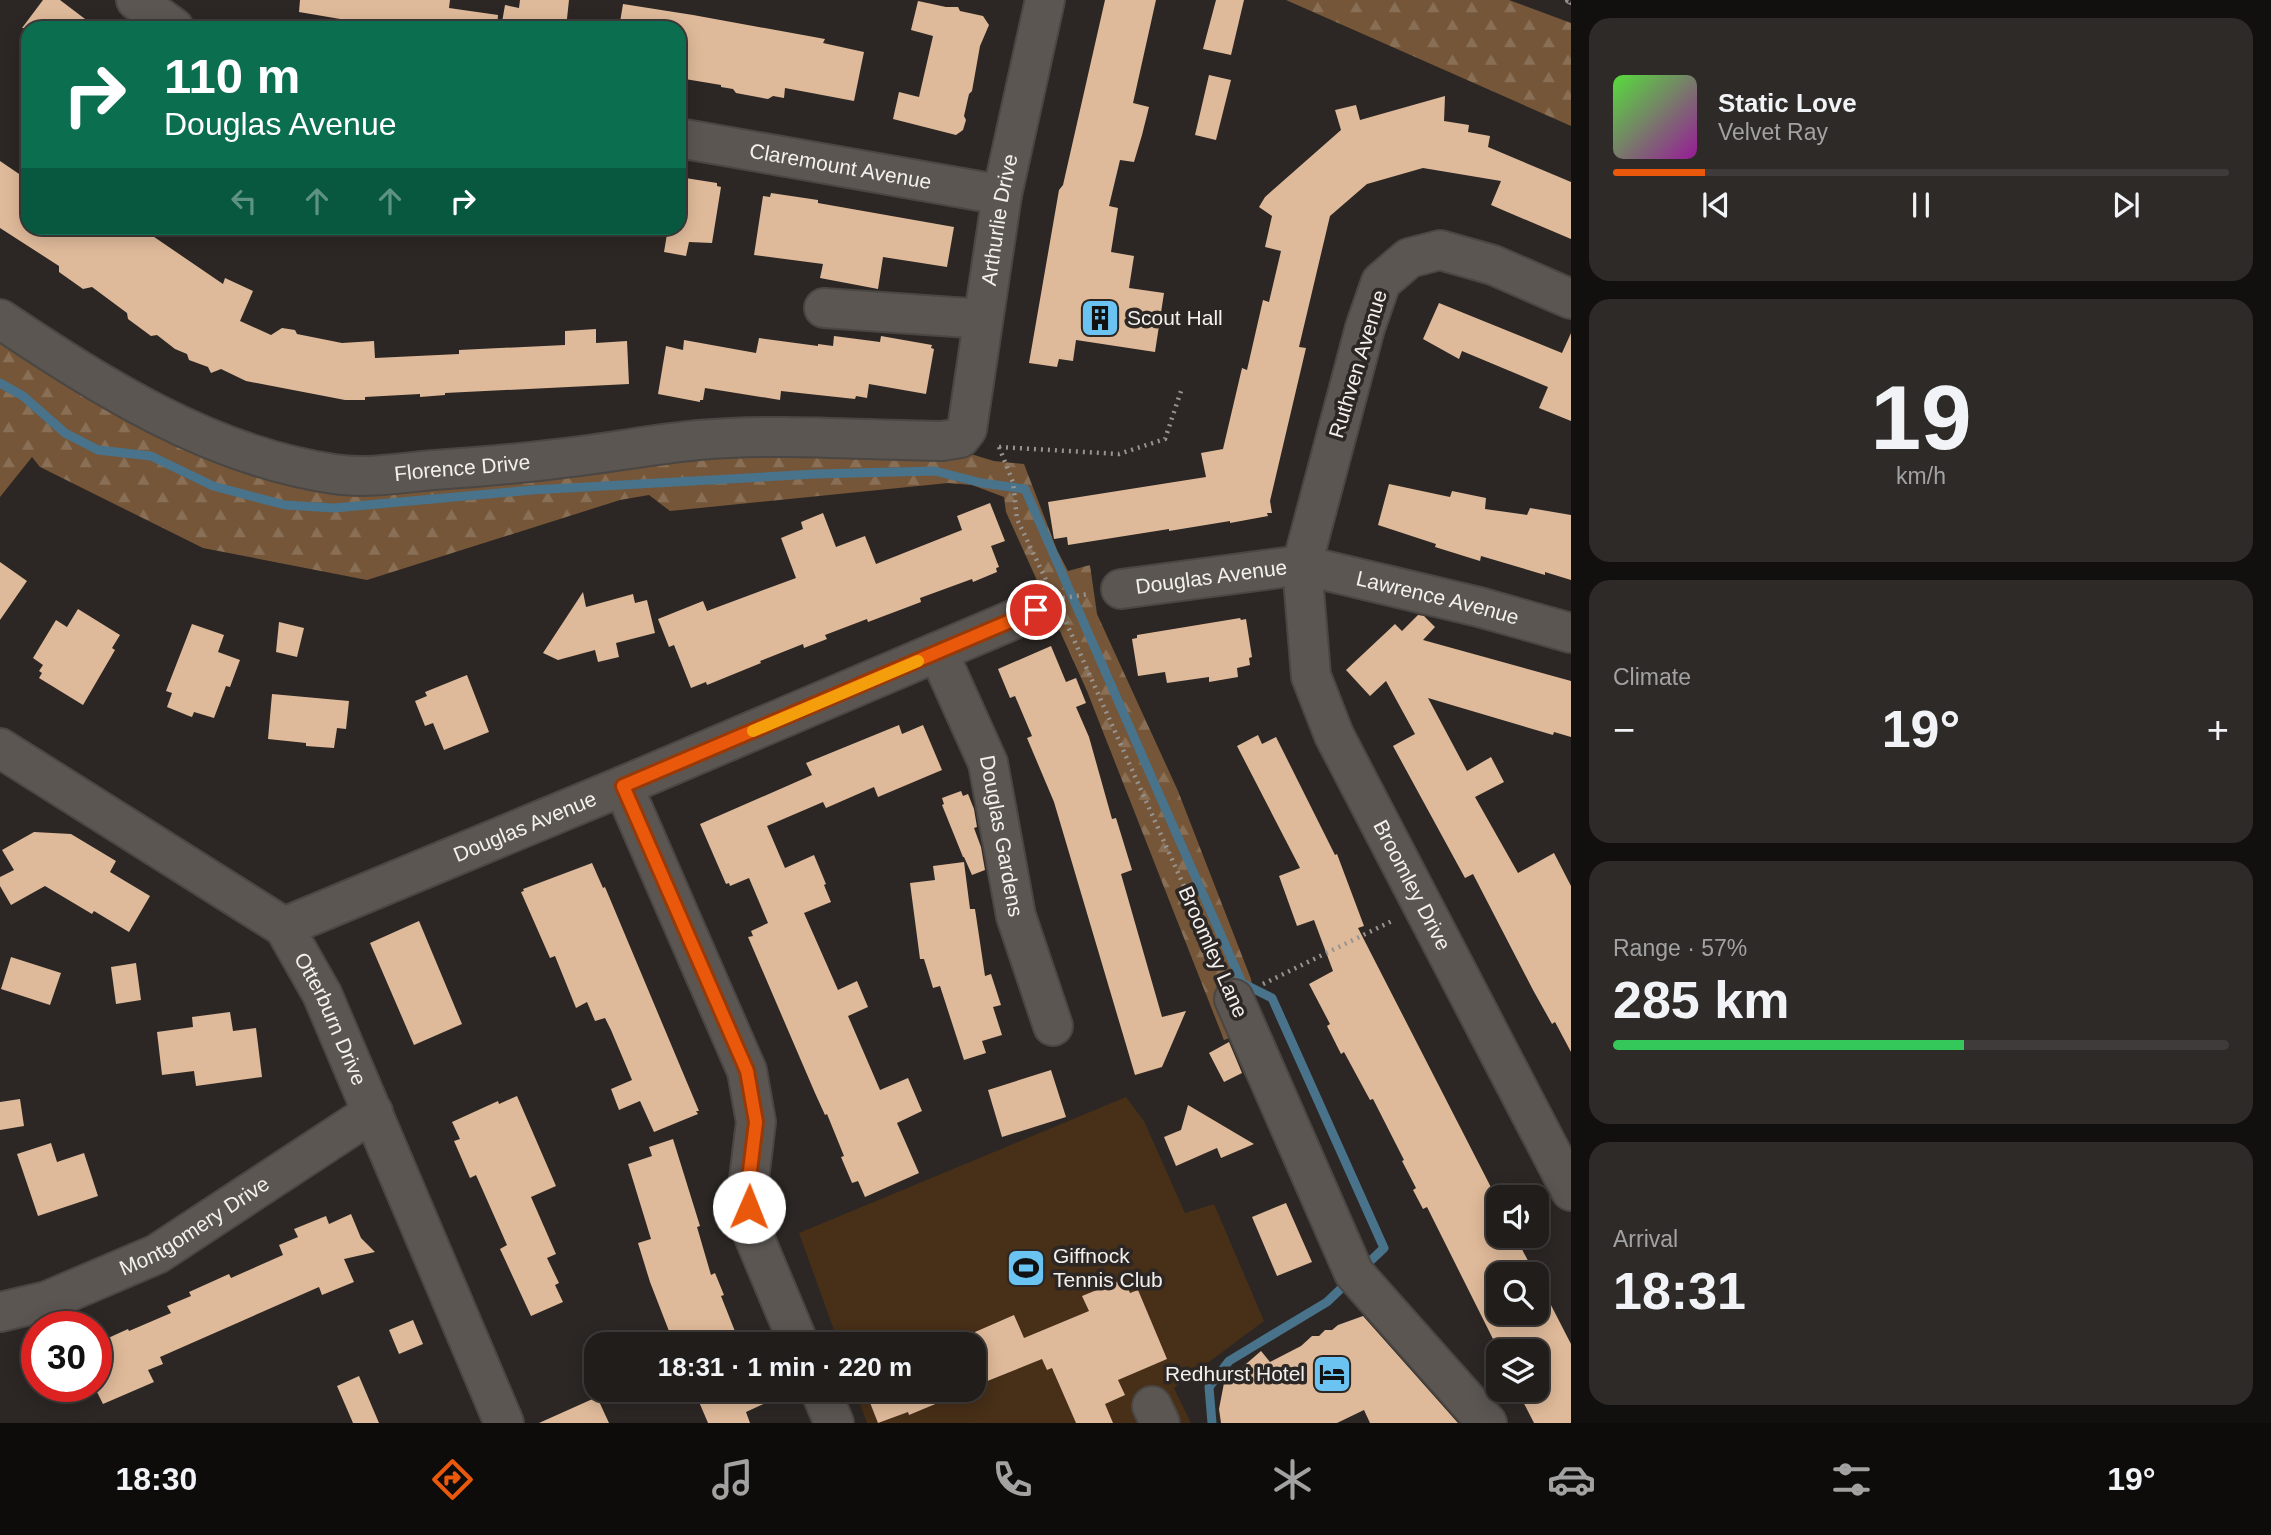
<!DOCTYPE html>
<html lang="en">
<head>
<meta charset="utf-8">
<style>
	:root { --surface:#211d1b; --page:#2d2a28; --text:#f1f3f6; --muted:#a2a2a3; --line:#3e3b3a; --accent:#ea580c }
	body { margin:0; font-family:Helvetica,sans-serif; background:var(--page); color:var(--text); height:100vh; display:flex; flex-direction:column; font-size:26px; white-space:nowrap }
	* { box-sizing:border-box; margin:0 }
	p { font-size:23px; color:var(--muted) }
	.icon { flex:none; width:38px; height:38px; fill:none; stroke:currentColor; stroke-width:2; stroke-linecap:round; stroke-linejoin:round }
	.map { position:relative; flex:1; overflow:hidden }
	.panel { display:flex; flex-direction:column; gap:18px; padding:18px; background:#12100f; width:700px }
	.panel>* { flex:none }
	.top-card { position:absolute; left:21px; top:21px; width:665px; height:214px; border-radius:21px; box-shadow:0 4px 18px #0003,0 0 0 2px var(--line); background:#0b6e4f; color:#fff; overflow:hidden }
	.controls { position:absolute; left:1486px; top:1185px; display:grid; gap:14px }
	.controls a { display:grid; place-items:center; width:63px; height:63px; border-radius:14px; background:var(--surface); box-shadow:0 4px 18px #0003,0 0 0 2px var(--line); font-size:35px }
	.speed { position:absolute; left:21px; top:1311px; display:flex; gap:14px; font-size:35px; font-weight:700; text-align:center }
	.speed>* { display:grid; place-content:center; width:91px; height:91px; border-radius:50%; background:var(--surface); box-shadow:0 4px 18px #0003,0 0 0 2px var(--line); line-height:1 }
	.speed .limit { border:10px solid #d22; background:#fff; color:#111 }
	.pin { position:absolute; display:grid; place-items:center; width:60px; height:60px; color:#fff; margin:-30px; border:4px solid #fff; border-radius:50%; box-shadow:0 2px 7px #0007 }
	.me { position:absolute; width:77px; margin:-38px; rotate:1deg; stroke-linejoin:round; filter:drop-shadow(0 0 5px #0008) }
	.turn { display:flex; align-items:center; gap:24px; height:147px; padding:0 28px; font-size:32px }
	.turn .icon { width:91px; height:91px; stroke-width:2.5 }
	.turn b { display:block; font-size:49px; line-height:60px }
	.lanes { display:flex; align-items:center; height:66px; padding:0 28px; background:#0003; justify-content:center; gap:35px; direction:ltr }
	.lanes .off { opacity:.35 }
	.big { font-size:52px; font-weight:600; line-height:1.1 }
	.panel .tile { flex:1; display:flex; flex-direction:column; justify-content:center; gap:10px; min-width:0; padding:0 24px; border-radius:21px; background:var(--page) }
	.panel .dial { align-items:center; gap:0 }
	.dial b { font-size:91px; line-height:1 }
	.song { display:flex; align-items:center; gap:21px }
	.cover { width:84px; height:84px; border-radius:10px; background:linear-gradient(135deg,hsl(110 70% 55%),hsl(300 70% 35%)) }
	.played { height:7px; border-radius:4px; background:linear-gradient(90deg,var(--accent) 15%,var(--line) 15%) }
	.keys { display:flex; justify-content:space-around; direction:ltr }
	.heat { display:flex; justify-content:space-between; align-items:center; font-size:38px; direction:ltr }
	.charge { height:10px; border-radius:5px; background:linear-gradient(90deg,#34c759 57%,var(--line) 0) }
	.trip { position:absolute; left:584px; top:1332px; width:402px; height:70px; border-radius:21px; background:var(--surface); box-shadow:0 4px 18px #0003,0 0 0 2px var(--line); font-weight:600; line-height:70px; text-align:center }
	.dock { display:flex; height:112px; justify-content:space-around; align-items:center; background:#0d0c0b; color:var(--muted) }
	.dock .icon { width:49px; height:49px }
	.dock .current { color:var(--accent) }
	.dock b { font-size:32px; color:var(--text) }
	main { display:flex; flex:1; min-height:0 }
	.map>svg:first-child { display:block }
	.forest { fill:url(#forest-firs) }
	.park { fill:#472f18 }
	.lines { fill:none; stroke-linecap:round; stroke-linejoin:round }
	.stream { stroke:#48738b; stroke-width:9 }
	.building { fill:#dfba9a }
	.minor-casing { stroke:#4a4643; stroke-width:42 }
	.path { stroke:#979390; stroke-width:4.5; stroke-dasharray:2 5; stroke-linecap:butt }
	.minor { stroke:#5b5652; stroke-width:38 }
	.rail-casing { stroke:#918d8a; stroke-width:8 }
	.rail { stroke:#2c2724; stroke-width:5; stroke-dasharray:16; stroke-linecap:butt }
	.route-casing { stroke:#983908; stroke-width:18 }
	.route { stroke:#ea580c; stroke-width:12 }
	.slow { stroke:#f59e0b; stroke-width:12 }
	.labels { text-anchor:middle; stroke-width:7; stroke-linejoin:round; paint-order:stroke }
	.street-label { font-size:21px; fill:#f3f0ed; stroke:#2c2724 }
	.poi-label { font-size:21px; fill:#f3f0ed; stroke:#2c2724; text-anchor:start }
</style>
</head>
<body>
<main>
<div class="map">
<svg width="1571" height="1423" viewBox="0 0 1571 1423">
	<defs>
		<pattern id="forest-firs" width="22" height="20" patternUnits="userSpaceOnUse" patternTransform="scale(1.75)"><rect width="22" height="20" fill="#755638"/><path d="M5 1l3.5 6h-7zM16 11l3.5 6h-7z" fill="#896f55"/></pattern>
	</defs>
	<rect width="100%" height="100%" fill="#2c2724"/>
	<path class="forest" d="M1286,0h223l62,23v103z
		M0,333l198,119 72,28 72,14 373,-39h259l20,6 30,3 33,86 11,21 22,-6 7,49 81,177 73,188 3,19 -16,37 -14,5 -137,-349 -81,-179 -2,-15 -32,-12 -24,-2 -278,28 -21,-16 -29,5 -253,80 -164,-32 -163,-81 -8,-10 -32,40z"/>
	<path class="park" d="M1126,1097l18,24 41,92 29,-9 50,117 -90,67 17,35h-324l-12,-33h120v-46h-136l-40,-111z"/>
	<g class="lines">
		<path class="stream" d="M0,383l23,13 42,37 33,17 53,6 62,30 72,19 49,3 198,-18 283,-16 120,-3 47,12 43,6 217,494 30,15 112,250 -21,20
			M1212,1423l-3,-36 20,-26 98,-59 23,-22"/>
	</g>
	<path class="building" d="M43,0h17l37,28h-75z
		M300,0h150l-1,8 49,7 -1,13h-104l-94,-16z
		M520,0h49l-3,28h-65l4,-23 14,3z
		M1105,0h51l-23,103 16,4 -7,28 -8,27 -14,-2 -11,46 9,2 -7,44 23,4 -5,32 35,5 -9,59 -79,-12 -3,21 -14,-2 -2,8 -28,-4 30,-173 4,-5z
		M1216,0h28l-13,55 -28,-6z
		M918,1l28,6h12l2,4 23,5 6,9 -9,21 -8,45 -3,3 -5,22 2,4 -3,10 -7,5 -63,-16 6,-27 20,5 14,-61 -22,-6z
		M623,4l70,11 132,24 -2,4 41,9 -10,49 -69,-13 -1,10 -11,-2 -5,3 -32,-6 -3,-4 -12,-2v-2l-42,-7v-50h-60z
		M1209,75l22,5 -15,60 -21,-5z
		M1445,96l-1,25 25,4 -1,7 22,4 -2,11 83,35v57l-80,-34 10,-24 -78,-13 -56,16 -37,32 -31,131 7,1 -36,153 2,12h-5l1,3 -38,7v-2l-61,10v-2l-101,16 -1,-8 -13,2 -6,-37 158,-25 -5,-24 22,-4 19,-81 5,2 16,-70 6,2 12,-51 -16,-4 7,-31 -13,-9 6,-10 76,-67 -6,-20 21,-5 4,15z
		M0,161l28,19v48h113l82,56 2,-6 28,13 -13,30 31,14 11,-7 13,2 2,4 45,9 32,-2 1,17 84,-4v-4l106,-5v-14l31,-2v14l31,-2 2,43 -184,9v2l-25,2v-3l-55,3v3h-20l-99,-19 -25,-12 -10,4 -3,-6 -19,-7 -2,-6 -12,-5 -18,-14 -6,1 -23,-17 -1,-6 -35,-26 -9,2 -24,-17v-6l-59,-38z
		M679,177l38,6v3l4,1 -9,56 -23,-1 -3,14 -22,-4 4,-24h11z
		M771,193l47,7v3l136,24 -7,40 -64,-10 -5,32 -58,-11 3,-14 -69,-9 9,-59 7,1z
		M1439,303l123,50 9,-20v88l-32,-13 9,-21 -86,-36 -3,8 -36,-20z
		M834,336l46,6 1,-6 51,9 -1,3 3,1 -8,45 -57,-10 -2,14 -11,-2 -1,3 -74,-8 -1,9 -75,-12 -2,12h-3v2l-42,-8 8,-48 17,4 1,-10 72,13 3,-15 59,8v-2l15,2z
		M1389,484l61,13 2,-6 34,7 -1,11 42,6 3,-7 41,7v65l-26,-8v3l-64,-19 -1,5 -45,-14 1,-3 -58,-19z
		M990,503l15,38 -14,5 8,21 -3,1 1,4 -24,10 -1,-3 -52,19 1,4 -53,20 -1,-3 -42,16 2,4 -23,9 -1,-4 -43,17 1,2 -54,22 -1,-3 -15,6 -17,-43 -5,2 -11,-28 45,-18 4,10 89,-33 -15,-40 22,-9 -2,-7 22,-9 13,34 29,-11 11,28 86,-34 -5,-14z
		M0,562l27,19 -27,39z
		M583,592l3,15 47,-13 2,9 12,-3 8,33 -39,10 3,14 -21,5 -3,-12 -37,10 -15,-7z
		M78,609l42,26 -8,13 3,2 -32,55 -44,-27 3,-5 -3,-2 4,-6 -10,-7 23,-38 11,7z
		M1418,615l6,1 11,11 -12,13 148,41v56l-17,-5 -1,3 -125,-37 39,73 24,-14 13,25 -29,15 43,76 36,-20 17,33v166l-16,-30 -3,2 -19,-34 -60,-116 -8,4 -72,-132 22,-12 -29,-53 -16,15 -24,-26 49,-46 7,7z
		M1240,618l1,2 5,-1 6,38 -3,1 1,7 -13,3 1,9 -29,5v-5l-42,6 -2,-11 -27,4 -6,-37 5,-1v-3z
		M279,622l25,6 -7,29 -21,-5z
		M192,624l32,11 -6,17 22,8 -10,27 -4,-1 -12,32 -20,-6 -2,5 -3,-1 -22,-9 5,-14 -6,-2z
		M1051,646l15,36 10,-4 10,25 -10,4 13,30 23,82 4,-1 16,52 -11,4 41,143 24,-6 -24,56 -27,8 -81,-273 -27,-64 5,-2 -17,-40 -5,2 -12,-29z
		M467,675l22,57 -45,18 -11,-27 -8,3 -10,-25 12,-5 -2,-4z
		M272,694l77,7 -3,28 -9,-1 -3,20 -28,-2v-3l-38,-4z
		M899,725l3,9 21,-9 19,45 -64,27 -4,-10 -48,21 -3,-6 -56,24 18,42 29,-13 12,29 -2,1 7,17 -27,11 34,77 19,-9 11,26 -20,9 32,74 28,-12 14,33 -25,12 22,50 -54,24 -7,-16 -6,2 -11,-26 3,-1 -17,-42 -2,1 -10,-22 -67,-156 5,-1 -2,-5 17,-8 -19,-45 -19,8 -1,-3 -3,1 -26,-60 112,-49 -6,-12z
		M1258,735l4,9 14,-7 59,118 2,-1 27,72 -6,2 140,273v35h17l20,38h-37v38h38v-36l35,68v79h-37l-17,-33h19v-39h-37l-72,-144 -4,2 -10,-19 3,-2 -14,-27 2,-1 -31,-61 -3,1 -26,-48 -3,2 -14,-28 3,-2 -21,-40 24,-13 -19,-51 -17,6 -18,-50 21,-8 -63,-122z
		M961,791l2,5 5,-2 6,15 3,18 -3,1 7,19 4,23 -13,5 -8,-18h-1l-21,-52 2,-1 -2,-6z
		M34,832l37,2 45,27 -6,11 40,24 -21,36 -35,-21 -2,3 -47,-28 -34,19 -11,-19v-9l14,-7 -12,-20z
		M964,862l6,47h5l10,67 6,-2 10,31 -8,2 9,28 -20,6 4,12 -22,7 -24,-74 -7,2 -9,-29h-4l-10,-76 25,-3 -2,-14z
		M592,863l11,25 2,-1 94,224h-3l2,3 -44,18 -14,-31 -21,9 -8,-21 21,-9 -21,-50 -6,-12 -10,3 -8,-19 -11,6 -21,-52 -5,2 -29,-66 3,-1 -1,-2z
		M419,921l43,103 -48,21 -44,-102z
		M11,957l50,16 -11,32 -49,-16z
		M136,963l5,37 -25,4 -5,-37z
		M230,1012l3,19 23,-3 6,49 -66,9 -2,-15 -32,4 -5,-43 36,-5 -1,-10z
		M1229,1042l13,31 -18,9 -15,-29z
		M1051,1070l15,47 -64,20 -14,-47z
		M517,1096l39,90 -25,11 25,57 -9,4 12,25 -4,2 8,17 -32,14 -31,-67 7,-4 -31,-70 -6,3 -16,-37 6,-2 -8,-17 46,-21 1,3z
		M20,1099l4,27 -24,4v-28z
		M1188,1105l49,29 17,10 -33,14 -4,-10 -41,18 -12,-29 17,-7z
		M673,1139l27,87 -3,1 14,48 4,-2 9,22 -3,1 19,48h-66l-24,-62 -12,-39 13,-4 -23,-75 24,-8 -3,-9z
		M51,1143l6,19 27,-9 14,43 -60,20 -21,-62z
		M1286,1203l26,59 -35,14 -25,-59z
		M351,1214l10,24 14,14 -31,7 10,23 -32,13 -3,-8 -159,70 3,7 -15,6 6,12 -51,22 -7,-14v-44l11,-5 -1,-2 22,-10 1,2 42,-18 -4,-7 24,-10 -2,-4 40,-18 2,4 52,-23 -4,-10 19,-8 -4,-8 32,-13 3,8z
		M1124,1279l6,14 8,-3 29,69 -49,21 7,15 -20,9 8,19h-37l-24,-55 -5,2 -5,-11 -67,27v-54l39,-17 10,23 65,-27 -7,-15z
		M1363,1316l95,107h-88l-6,-13 -27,13h-116l-2,-14 5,-26 37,-32 9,11 31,-16 11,-10h7l6,-6h7l6,-5z
		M413,1320l10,24 -24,10 -10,-24z
		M359,1376l20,47h-26l-16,-37z
		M694,1390h100l-48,22 4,11h-42z
		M880,1390h89l-60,25 -1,-3 -30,11 -11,-28z
		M597,1397l12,26h-70z"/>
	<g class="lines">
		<g class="minor-casing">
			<g id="minor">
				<path d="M136,0l38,28"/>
				<path id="s1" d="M679,138l323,57"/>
				<path id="s2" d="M1571,299l-78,-34 -53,-15 -31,8 -28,24 -16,46 -63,237 9,111 23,59 237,456"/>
				<path d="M824,308l159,11"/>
				<path id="s3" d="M0,319c102,68 210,137 334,155 32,5 68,-1 100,-4 46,-3 92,-7 138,-13 42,-5 84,-13 126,-17 80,-7 164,0 244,1l18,-3 7,-9 35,-234 43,-195"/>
				<path id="s4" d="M1121,589l181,-24 177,42 92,26"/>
				<path id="s5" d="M938,652l50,111 28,153 37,110"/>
				<path id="s6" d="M0,748l284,179 38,67 182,429"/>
				<path d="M623,786l124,285 9,51 -8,65 2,40 49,117"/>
				<path id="s7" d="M284,927l339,-141 413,-176"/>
				<path d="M1234,999l120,274 133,150"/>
				<path id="s8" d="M0,1312l47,-11 110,-47 216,-142"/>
				<path d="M820,1390l14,33"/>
				<path d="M1152,1406l8,17"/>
			</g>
		</g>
		<path class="path" d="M999,447l14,35 4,37 29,61
			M999,447l120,7 46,-15 16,-48
			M1063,598l26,-4
			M1066,622l155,347
			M1263,984l131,-64"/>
		<use href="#minor" class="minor"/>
		<g class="rail-casing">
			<path id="rail" d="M1569,0l2,1"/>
		</g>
		<use href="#rail" class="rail"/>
	</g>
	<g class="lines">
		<g class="route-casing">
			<path id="route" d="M749,1207l-1,-20 8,-65 -9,-51 -124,-285 413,-176"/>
		</g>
		<use href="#route" class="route"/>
		<path class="slow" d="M753,731l165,-70"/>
	</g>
	<defs>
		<g id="building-square" transform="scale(2.0125)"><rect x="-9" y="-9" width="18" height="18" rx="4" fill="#6bc3f2" stroke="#2c2724"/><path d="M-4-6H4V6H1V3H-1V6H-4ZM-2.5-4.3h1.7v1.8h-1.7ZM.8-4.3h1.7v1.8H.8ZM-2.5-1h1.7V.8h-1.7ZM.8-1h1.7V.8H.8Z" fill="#111"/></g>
		<g id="stadium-square" transform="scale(2.0125)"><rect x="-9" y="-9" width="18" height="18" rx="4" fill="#6bc3f2" stroke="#2c2724"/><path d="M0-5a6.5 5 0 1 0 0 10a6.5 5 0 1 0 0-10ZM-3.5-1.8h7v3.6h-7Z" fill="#111"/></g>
		<g id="hotel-square" transform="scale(2.0125)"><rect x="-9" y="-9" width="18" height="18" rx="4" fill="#6bc3f2" stroke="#2c2724"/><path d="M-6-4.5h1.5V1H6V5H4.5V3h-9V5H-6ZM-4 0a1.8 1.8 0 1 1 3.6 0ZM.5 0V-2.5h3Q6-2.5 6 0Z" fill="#111"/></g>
	</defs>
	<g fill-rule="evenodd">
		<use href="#building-square" x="1100" y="318"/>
		<use href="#stadium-square" x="1026" y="1268"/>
		<use href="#hotel-square" x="1332" y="1374"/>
	</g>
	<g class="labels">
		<g class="street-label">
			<text dy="7" stroke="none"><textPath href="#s1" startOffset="164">Claremount Avenue</textPath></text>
			<text dy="7" stroke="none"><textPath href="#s3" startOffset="1223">Arthurlie Drive</textPath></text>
			<text transform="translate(1358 364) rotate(-73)" y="7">Ruthven Avenue</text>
			<text dy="7" stroke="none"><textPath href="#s3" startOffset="500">Florence Drive</textPath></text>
			<text dy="7" stroke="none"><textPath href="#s4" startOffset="91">Douglas Avenue</textPath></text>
			<text dy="7" stroke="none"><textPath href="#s4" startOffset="322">Lawrence Avenue</textPath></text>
			<text dy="7" stroke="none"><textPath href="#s7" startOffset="261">Douglas Avenue</textPath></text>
			<text dy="7" stroke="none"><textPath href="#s5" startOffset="196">Douglas Gardens</textPath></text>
			<text dy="7" stroke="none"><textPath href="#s2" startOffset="847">Broomley Drive</textPath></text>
			<text transform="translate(1213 952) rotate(66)" y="7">Broomley Lane</text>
			<text dy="7" stroke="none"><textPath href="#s6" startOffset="439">Otterburn Drive</textPath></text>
			<text dy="7" stroke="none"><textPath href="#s8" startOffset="214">Montgomery Drive</textPath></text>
		</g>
		<g class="poi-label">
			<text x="1127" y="325">Scout Hall</text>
			<text x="1053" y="1263">Giffnock<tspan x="1053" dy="24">Tennis Club</tspan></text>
			<text x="1305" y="1381" text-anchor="end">Redhurst Hotel</text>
		</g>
	</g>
</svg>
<div class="controls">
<a><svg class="icon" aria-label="sound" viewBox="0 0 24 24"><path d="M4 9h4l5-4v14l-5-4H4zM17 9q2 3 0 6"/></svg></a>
<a><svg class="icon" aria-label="search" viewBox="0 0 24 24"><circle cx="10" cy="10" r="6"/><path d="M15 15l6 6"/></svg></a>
<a><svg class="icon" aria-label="layers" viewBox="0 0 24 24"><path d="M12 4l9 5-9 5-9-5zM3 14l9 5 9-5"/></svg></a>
</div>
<div class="speed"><div class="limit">30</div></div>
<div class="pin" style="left:1036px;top:610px;background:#d93025"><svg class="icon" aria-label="arrive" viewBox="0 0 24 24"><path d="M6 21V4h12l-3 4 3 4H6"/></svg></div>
<svg class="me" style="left:749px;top:1207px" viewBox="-20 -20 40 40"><circle r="19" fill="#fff"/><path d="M0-13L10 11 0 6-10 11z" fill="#ea580c"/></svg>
<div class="trip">18:31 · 1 min · 220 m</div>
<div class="top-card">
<div class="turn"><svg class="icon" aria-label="right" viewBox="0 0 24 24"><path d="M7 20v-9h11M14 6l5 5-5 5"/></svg><div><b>110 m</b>Douglas Avenue</div></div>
<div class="lanes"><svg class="icon off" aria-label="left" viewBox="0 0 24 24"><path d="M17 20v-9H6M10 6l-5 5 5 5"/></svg><svg class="icon off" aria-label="ahead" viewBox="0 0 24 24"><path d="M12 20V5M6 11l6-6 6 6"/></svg><svg class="icon off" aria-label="ahead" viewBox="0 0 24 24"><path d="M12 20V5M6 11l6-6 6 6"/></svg><svg class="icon" aria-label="right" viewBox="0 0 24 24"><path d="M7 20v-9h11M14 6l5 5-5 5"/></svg></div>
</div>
</div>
<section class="panel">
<div class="tile">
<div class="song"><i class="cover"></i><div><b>Static Love</b><p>Velvet Ray</p></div></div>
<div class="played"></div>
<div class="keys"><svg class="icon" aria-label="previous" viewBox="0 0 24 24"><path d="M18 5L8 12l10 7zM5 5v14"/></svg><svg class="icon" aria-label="pause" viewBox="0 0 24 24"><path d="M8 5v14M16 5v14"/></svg><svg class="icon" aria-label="next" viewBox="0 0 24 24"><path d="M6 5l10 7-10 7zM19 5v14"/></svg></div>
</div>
<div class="tile dial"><b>19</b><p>km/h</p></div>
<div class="tile"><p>Climate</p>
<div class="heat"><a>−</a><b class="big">19°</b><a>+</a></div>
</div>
<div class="tile"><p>Range · 57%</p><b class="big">285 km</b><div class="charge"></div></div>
<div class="tile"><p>Arrival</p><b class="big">18:31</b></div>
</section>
</main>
<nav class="dock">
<b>18:30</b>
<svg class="icon current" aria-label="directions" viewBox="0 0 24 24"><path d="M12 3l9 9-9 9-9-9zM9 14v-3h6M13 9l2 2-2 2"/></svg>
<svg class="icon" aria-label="music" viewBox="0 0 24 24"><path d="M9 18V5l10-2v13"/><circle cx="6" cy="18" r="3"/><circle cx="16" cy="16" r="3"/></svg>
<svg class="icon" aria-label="phone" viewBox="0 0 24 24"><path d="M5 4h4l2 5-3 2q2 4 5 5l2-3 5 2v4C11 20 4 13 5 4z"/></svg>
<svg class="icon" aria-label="climate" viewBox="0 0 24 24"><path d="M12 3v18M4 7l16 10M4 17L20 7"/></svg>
<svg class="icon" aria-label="car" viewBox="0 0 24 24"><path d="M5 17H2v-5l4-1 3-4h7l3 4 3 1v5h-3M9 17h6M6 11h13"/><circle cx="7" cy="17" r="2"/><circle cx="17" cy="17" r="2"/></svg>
<svg class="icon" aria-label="filters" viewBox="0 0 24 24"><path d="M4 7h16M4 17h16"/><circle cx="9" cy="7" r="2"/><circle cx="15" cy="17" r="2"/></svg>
<b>19°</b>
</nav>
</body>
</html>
